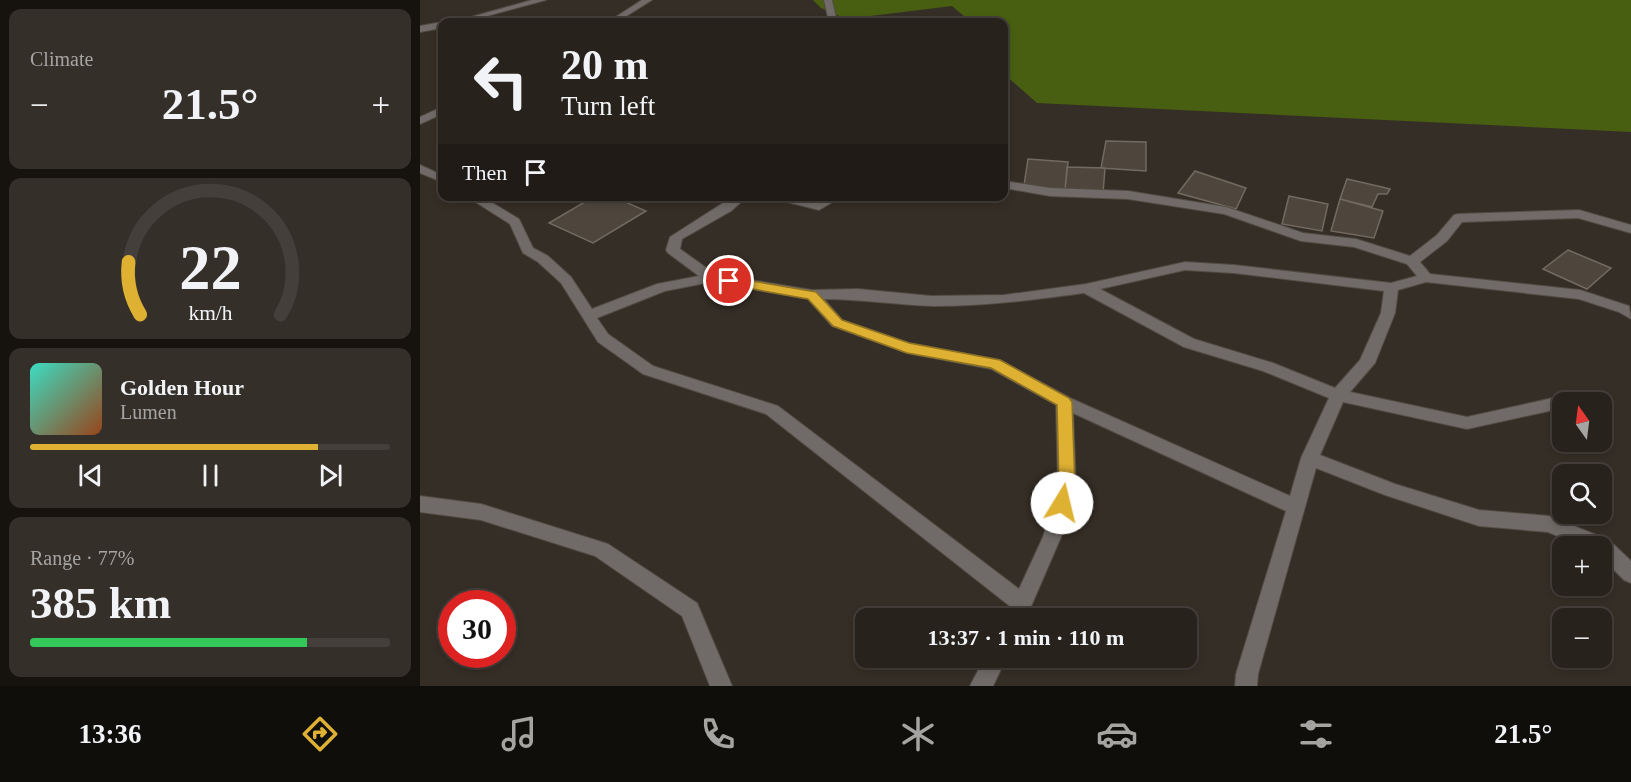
<!DOCTYPE html>
<html lang="en">
<head>
<meta charset="utf-8">
<style>
	:root { --surface:#28221c; --page:#342f29; --text:#f1f3f6; --muted:#a5a4a3; --line:#443f3b; --accent:#deb133 }
	body { margin:0; font-family:Georgia,serif; background:var(--page); color:var(--text); height:100vh; display:flex; flex-direction:column; font-size:22px; white-space:nowrap }
	* { box-sizing:border-box; margin:0 }
	p { font-size:20px; color:var(--muted) }
	.icon { flex:none; width:33px; height:33px; fill:none; stroke:currentColor; stroke-width:2; stroke-linecap:round; stroke-linejoin:round }
	.map { position:relative; flex:1; overflow:hidden }
	.side { display:flex; flex-direction:column; gap:9px; padding:9px; background:#16130f; width:420px }
	.side>* { flex:none }
	.hud { position:absolute; left:18px; top:18px; width:570px; height:183px; border-radius:12px; box-shadow:0 3px 9px #0003,0 0 0 2px var(--line); background:#28221c; color:var(--text); overflow:hidden }
	.needle { width:39px; rotate:346deg }
	.controls { position:absolute; left:1132px; top:392px; display:grid; gap:12px }
	.controls a { display:grid; place-items:center; width:60px; height:60px; border-radius:12px; background:var(--surface); box-shadow:0 3px 9px #0003,0 0 0 2px var(--line); font-size:30px }
	.speed { position:absolute; left:18px; top:590px; display:flex; gap:12px; font-size:30px; font-weight:700; text-align:center }
	.speed>* { display:grid; place-content:center; width:78px; height:78px; border-radius:50%; background:var(--surface); box-shadow:0 3px 9px #0003,0 0 0 2px var(--line); line-height:1 }
	.speed .limit { border:9px solid #d22; background:#fff; color:#111 }
	.pin { position:absolute; display:grid; place-items:center; width:51px; height:51px; color:#fff; margin:-26px; border:3px solid #fff; border-radius:50%; box-shadow:0 2px 6px #0007 }
	.me { position:absolute; width:66px; margin:-33px; rotate:9deg; stroke-linejoin:round; filter:drop-shadow(0 0 4px #0008) }
	.turn { display:flex; align-items:center; gap:21px; height:126px; padding:0 24px; font-size:27px }
	.turn .icon { width:78px; height:78px; stroke-width:2.5 }
	.turn b { display:block; font-size:42px; line-height:51px }
	.then { display:flex; align-items:center; height:57px; padding:0 24px; background:#0003; gap:12px; font-size:22px }
	.big { font-size:45px; font-weight:800; line-height:1.1 }
	.side .tile { flex:1; display:flex; flex-direction:column; justify-content:center; gap:9px; min-width:0; padding:0 21px; border-radius:12px; background:var(--page) }
	.side .dial { align-items:center; gap:0 }
	.dial svg { height:156px; overflow:visible; fill:none; stroke:var(--line); stroke-width:7; stroke-linecap:round; text-anchor:middle }
	.dial text { fill:var(--text); stroke:none }
	.song { display:flex; align-items:center; gap:18px }
	.cover { width:72px; height:72px; border-radius:9px; background:linear-gradient(135deg,hsl(170 70% 55%),hsl(20 70% 35%)) }
	.played { height:6px; border-radius:3px; background:linear-gradient(90deg,var(--accent) 80%,var(--line) 80%) }
	.keys { display:flex; justify-content:space-around; direction:ltr }
	.heat { display:flex; justify-content:space-between; align-items:center; font-size:33px; direction:ltr }
	.charge { height:9px; border-radius:4px; background:linear-gradient(90deg,#34c759 77%,var(--line) 0) }
	.trip { position:absolute; left:435px; top:608px; width:342px; height:60px; border-radius:12px; background:var(--surface); box-shadow:0 3px 9px #0003,0 0 0 2px var(--line); font-weight:800; line-height:60px; text-align:center }
	.menu { display:flex; height:96px; justify-content:space-around; align-items:center; background:#100e0b; color:var(--muted) }
	.menu .icon { width:42px; height:42px }
	.menu .on { color:var(--accent) }
	.menu b { font-size:27px; color:var(--text) }
	main { display:flex; flex:1; min-height:0 }
	.map>svg:first-child { display:block }
	.forest { fill:#485f11 }
	.building { fill:#4e463d; stroke:#726a60; stroke-width:1.5 }
	.lines { fill:none; stroke-linecap:round; stroke-linejoin:round }
	.minor-casing { stroke:#514b43; stroke-width:2 }
	.minor { fill:#706b68; fill-rule:evenodd }
	.route { fill:#deb133; stroke:#907321; stroke-width:1.5 }
</style>
</head>
<body>
<main>
<section class="side">
<div class="tile"><p>Climate</p>
<div class="heat"><a>−</a><b class="big">21.5°</b><a>+</a></div>
</div>
<div class="tile dial"><svg viewBox="0 0 100 80">
<path d="M14 69A42 42 0 1 1 86 69"/>
<path d="M14 69A42 42 0 0 1 8 42" stroke="#deb133"/>
<text x="50" y="56" font-size="32" font-weight="700">22</text>
<text x="50" y="72" font-size="11">km/h</text>
</svg></div>
<div class="tile">
<div class="song"><i class="cover"></i><div><b>Golden Hour</b><p>Lumen</p></div></div>
<div class="played"></div>
<div class="keys"><svg class="icon" aria-label="previous" viewBox="0 0 24 24"><path d="M18 5L8 12l10 7zM5 5v14"/></svg><svg class="icon" aria-label="pause" viewBox="0 0 24 24"><path d="M8 5v14M16 5v14"/></svg><svg class="icon" aria-label="next" viewBox="0 0 24 24"><path d="M6 5l10 7-10 7zM19 5v14"/></svg></div>
</div>
<div class="tile"><p>Range · 77%</p><b class="big">385 km</b><div class="charge"></div></div>
</section>
<div class="map">
<svg width="1211" height="686" viewBox="0 0 1211 686">
	<rect width="100%" height="100%" fill="#352e26"/>
	<path class="forest" d="M393,0h818v132l-594,-29 -33,-29v-52h-33l-19,-16 -106,13 -25,-11z"/>
	<path class="building" d="M686,141l40,1v29l-45,-3z
		M608,159l40,3 -3,28 -41,-5z
		M647,167l38,1 -2,25 -38,-3z
		M775,171l51,17 -10,21 -58,-16z
		M927,179l35,8 8,2 -3,5h-9l-6,13 -32,-8z
		M175,196h17l34,15 -53,32 -44,-20z
		M869,196l39,8 -6,27 -40,-7z
		M920,199l43,12 -9,27 -43,-7z
		M1148,250l43,18 -24,21 -44,-20z"/>
	<g class="lines">
		<g class="minor-casing">
			<path id="minor" d="M112,0h14l-81,22h-12z
				M222,0h10l-35,22h-9z
				M404,0h8l5,22h-8z
				M22,22v6l-22,4v-6z
				M22,107v7l-22,10v-7z
				M0,165l22,10v7l-22,-9z
				M584,181l46,7 78,3 98,16 77,26 53,6 54,17 27,-21 17,-20 4,-1 121,-4 52,15v8l-53,-15 -116,4 -15,19 -27,21 10,12 150,16 49,16 2,13 -12,-7 -40,-13 -153,-17 -28,8 -3,23 -20,50 -25,29 117,25 113,-25 6,2 2,4 -2,4h-23v6l-96,21 -124,-27 -23,53 75,29 84,26 70,6 60,24 22,21v22l-7,-3 -22,-22v-12h-21l-33,-14 -69,-6 -94,-31 -69,-27 -58,206 -1,12h-22l1,-12 50,-163 -213,-98 3,73 -15,51 -35,81h-20l5,-11 -245,-193 -123,-40 -45,-32 -37,-59 -23,-21 -15,-9 -13,-29 -44,-28h15l38,23 14,29 15,8 23,21 21,32 65,-25 42,-8 -31,-23 -2,-3 4,-13 64,-41h14l-17,15 -49,28 -2,10 35,25 97,16 46,-1 73,7 73,-1 82,-11 99,-22 49,3 157,18 26,-7 -10,-12 -53,-17 -53,-6 -77,-27 -96,-15 -78,-3 -46,-8zM765,270l49,3 150,18 -3,22 -21,47 -25,28 -62,-25 -79,-24 -94,-50zM291,282l97,17 24,27 75,27 84,16 65,36 2,81 -15,51 -24,52 -241,-183 -125,-40 -45,-32 -11,-16 68,-27zM664,293l100,54 79,24 66,27 -28,60 -11,38 -220,-98 -70,-38 -91,-17 -67,-23 -18,-21c37,0 73,6 110,7 52,0 98,-6 150,-13z
				M343,196h27l27,6 10,-6h16l-24,14z
				M0,496l61,8 127,40 89,59 35,83h-22l-28,-70 -87,-60 -114,-36 -61,-8z
				M565,657h22l-14,29h-23z"/>
		</g>
		<use href="#minor" class="minor"/>
	</g>
	<path class="route" d="M309,277l87,15 26,28 67,23 91,17 69,38 3,4 3,84 -7,22 -6,2 -6,-2 -2,-5 5,-17 -2,-81 -66,-37 -84,-15 -74,-27 -25,-27 -83,-15 -2,-3z"/>
</svg>
<div class="controls">
<a><svg class="needle" viewBox="-14 -14 28 28"><path d="M0-13l5 13h-10z" fill="#e53935"/><path d="M0 13l5-13h-10z" fill="#a5a4a3"/></svg></a>
<a><svg class="icon" aria-label="search" viewBox="0 0 24 24"><circle cx="10" cy="10" r="6"/><path d="M15 15l6 6"/></svg></a>
<a>+</a>
<a>−</a>
</div>
<div class="speed"><div class="limit">30</div></div>
<div class="pin" style="left:309px;top:281px;background:#d93025"><svg class="icon" aria-label="arrive" viewBox="0 0 24 24"><path d="M6 21V4h12l-3 4 3 4H6"/></svg></div>
<svg class="me" style="left:642px;top:503px" viewBox="-20 -20 40 40"><circle r="19" fill="#fff"/><path d="M0-13L10 11 0 6-10 11z" fill="#deb133"/></svg>
<div class="trip">13:37 · 1 min · 110 m</div>
<div class="hud">
<div class="turn"><svg class="icon" aria-label="left" viewBox="0 0 24 24"><path d="M17 20v-9H6M10 6l-5 5 5 5"/></svg><div><b>20 m</b>Turn left</div></div>
<div class="then">Then<svg class="icon" aria-label="arrive" viewBox="0 0 24 24"><path d="M6 21V4h12l-3 4 3 4H6"/></svg></div>
</div>
</div>
</main>
<nav class="menu">
<b>13:36</b>
<svg class="icon on" aria-label="directions" viewBox="0 0 24 24"><path d="M12 3l9 9-9 9-9-9zM9 14v-3h6M13 9l2 2-2 2"/></svg>
<svg class="icon" aria-label="music" viewBox="0 0 24 24"><path d="M9 18V5l10-2v13"/><circle cx="6" cy="18" r="3"/><circle cx="16" cy="16" r="3"/></svg>
<svg class="icon" aria-label="phone" viewBox="0 0 24 24"><path d="M5 4h4l2 5-3 2q2 4 5 5l2-3 5 2v4C11 20 4 13 5 4z"/></svg>
<svg class="icon" aria-label="climate" viewBox="0 0 24 24"><path d="M12 3v18M4 7l16 10M4 17L20 7"/></svg>
<svg class="icon" aria-label="car" viewBox="0 0 24 24"><path d="M5 17H2v-5l4-1 3-4h7l3 4 3 1v5h-3M9 17h6M6 11h13"/><circle cx="7" cy="17" r="2"/><circle cx="17" cy="17" r="2"/></svg>
<svg class="icon" aria-label="filters" viewBox="0 0 24 24"><path d="M4 7h16M4 17h16"/><circle cx="9" cy="7" r="2"/><circle cx="15" cy="17" r="2"/></svg>
<b>21.5°</b>
</nav>
</body>
</html>
